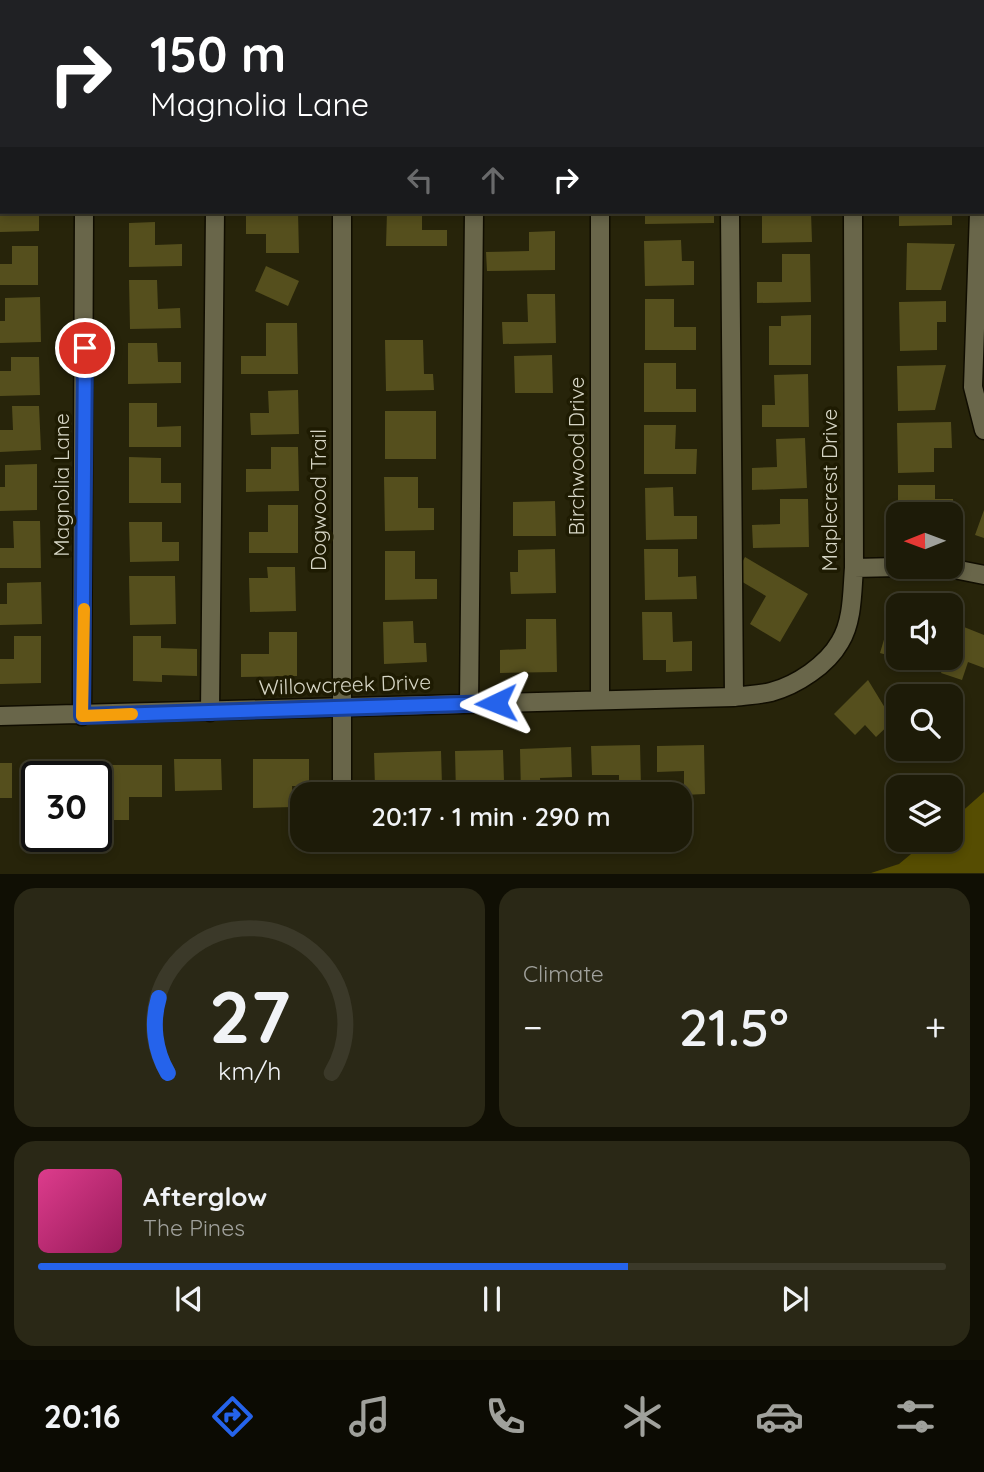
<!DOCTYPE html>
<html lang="en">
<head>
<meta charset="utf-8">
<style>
	:root { --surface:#1d1b08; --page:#2a2816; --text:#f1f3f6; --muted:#a0a19c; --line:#3b3929; --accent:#2563eb }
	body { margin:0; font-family:Quicksand,sans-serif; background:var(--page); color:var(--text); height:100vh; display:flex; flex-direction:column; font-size:26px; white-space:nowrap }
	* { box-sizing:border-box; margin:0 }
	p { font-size:23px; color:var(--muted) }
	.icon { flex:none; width:38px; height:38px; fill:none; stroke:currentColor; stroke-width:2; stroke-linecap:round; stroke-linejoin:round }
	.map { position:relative; height:874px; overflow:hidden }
	.side { display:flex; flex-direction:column; gap:14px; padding:14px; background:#100f04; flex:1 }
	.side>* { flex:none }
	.top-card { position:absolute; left:0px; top:0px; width:985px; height:214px; box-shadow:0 4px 10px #0003,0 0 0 2px var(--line); background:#202124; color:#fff; overflow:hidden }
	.needle { width:46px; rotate:269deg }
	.fabs { position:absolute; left:886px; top:502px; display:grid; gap:14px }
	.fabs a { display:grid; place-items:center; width:77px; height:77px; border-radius:14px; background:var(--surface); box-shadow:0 4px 10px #0003,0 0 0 2px var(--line); font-size:35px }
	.speed { position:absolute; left:21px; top:761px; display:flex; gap:14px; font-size:35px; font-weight:700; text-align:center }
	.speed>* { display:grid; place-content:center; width:91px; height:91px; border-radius:50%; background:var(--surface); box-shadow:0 4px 10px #0003,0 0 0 2px var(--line); line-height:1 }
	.speed .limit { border:4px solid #111; border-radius:10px; background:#fff; color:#111 }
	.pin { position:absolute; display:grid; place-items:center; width:60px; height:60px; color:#fff; margin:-30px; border:4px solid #fff; border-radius:50%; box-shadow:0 2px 7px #0007 }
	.me { position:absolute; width:77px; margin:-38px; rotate:268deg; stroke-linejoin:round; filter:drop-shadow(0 0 5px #0008) }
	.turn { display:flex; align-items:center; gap:24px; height:147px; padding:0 35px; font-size:32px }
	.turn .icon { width:91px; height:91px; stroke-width:2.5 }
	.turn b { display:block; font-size:49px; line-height:60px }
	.lanes { display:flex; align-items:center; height:66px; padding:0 35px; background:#0003; justify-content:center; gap:35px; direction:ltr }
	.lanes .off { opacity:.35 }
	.big { font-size:52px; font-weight:600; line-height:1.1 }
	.side .tile { flex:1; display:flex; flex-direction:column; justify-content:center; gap:10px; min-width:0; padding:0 24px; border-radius:21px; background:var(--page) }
	.side .dial { align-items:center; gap:0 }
	.dial svg { height:182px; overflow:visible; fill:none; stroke:var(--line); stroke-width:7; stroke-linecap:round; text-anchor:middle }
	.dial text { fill:var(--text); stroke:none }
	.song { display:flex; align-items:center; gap:21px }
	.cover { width:84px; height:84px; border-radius:10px; background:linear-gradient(135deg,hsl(330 70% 55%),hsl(330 70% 35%)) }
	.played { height:7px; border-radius:4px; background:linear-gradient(90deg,var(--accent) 65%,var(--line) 65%) }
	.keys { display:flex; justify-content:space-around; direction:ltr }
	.heat { display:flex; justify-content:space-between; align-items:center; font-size:38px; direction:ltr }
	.side .tiles { flex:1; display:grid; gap:14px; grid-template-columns:1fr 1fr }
	.tile:last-child { grid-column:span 2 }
	.trip { position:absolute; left:290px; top:782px; width:402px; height:70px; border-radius:21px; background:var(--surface); box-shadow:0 4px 10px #0003,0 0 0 2px var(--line); font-weight:600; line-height:70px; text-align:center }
	.tabs { display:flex; height:112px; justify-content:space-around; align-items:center; background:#0c0b03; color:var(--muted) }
	.tabs .icon { width:49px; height:49px }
	.tabs .active { color:var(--accent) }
	.tabs b { font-size:32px; color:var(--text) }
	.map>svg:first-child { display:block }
	.green { fill:#564d02 }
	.building { fill:#554f1d }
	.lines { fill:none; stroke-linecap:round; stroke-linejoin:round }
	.minor-casing { stroke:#100d00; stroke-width:21 }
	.minor { stroke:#69664a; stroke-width:18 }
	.route-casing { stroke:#184099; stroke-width:18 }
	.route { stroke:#2563eb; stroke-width:12 }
	.slow { stroke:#f59e0b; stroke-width:12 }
	.labels { text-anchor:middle; stroke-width:7; stroke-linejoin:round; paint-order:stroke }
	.street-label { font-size:21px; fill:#d7d6c6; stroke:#1e1b02 }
</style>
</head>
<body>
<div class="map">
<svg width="984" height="874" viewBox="0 0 984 874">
	<rect width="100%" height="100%" fill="#27240a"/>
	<path class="green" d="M984,792v81h-113l28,-9 29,-24h22v-18z"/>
	<path class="building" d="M0,212h39v19l-39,1z
		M298,212l1,41h-33v-19h-20v-21z
		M387,212h35v18h25v16h-61z
		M645,212h69v11l-69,1z
		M778,212h33l1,30 -50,1v-29z
		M899,212h53v13l-53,1z
		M155,222v23l27,-1v22l-53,1v-44z
		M555,231v39l-68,1 -1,-19 43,-1v-19z
		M681,240l1,21h12v24l-49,1 -1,-45z
		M907,243l48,1 -14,46h-35z
		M12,246h26v39h-38v-21h12z
		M782,254h28l1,48 -54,1v-21h25z
		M266,266l33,15 -11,25 -33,-15z
		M129,280h28l1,29 22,-1 1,20 -51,1z
		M527,294h28l1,49 -53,1 -1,-22h26z
		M40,297l1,45 -41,1v-22h5v-23z
		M645,299h29v28h22v23h-51z
		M946,301v21h-9v28l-37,1 -1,-49z
		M811,315v50h-42v-39h12v-10z
		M266,323h31l1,51h-57v-18h25z
		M385,340h38l1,34h9l1,16 -48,1z
		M128,343h29l1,19h23v21l-53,1z
		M552,355l1,38h-38l-1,-37z
		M11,357h28l1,38 -40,1v-25h11z
		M644,363h32v26h20v23h-52z
		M946,365l-11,45 -37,1 -1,-45z
		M808,374l1,53h-47v-22h13l-1,-30z
		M298,390l1,44 -48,1 -1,-22h19l-1,-22z
		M129,403h28v24l24,-1v21h-52z
		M12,406h27l2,44 -41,2v-22h13z
		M385,411h51v48h-51z
		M951,422l1,26h-18v24l-36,1 -1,-50z
		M644,425h32l-1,24h22l-1,25h-52z
		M805,438l2,50 -55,2v-22l25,-1 -1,-28z
		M271,447h27l1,44 -53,1v-23h25z
		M129,457l32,1v25h20v20h-52z
		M37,464v46l-37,1v-24h5v-22z
		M384,477h34v31h16v22l-49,1z
		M898,485h37v14h18v32h-3v-17h-52z
		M673,487l1,29h23v23l-51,1 -1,-52z
		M780,499h28l1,48 -56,1 -1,-23 28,-1z
		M555,501l1,35h-43v-34z
		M268,505h30v48h-49v-21h19z
		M984,510v28l-9,-3z
		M13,521h27l1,47h-41v-20h14z
		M129,522h33v20h17v19l-49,1z
		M555,549l1,44 -45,1 -1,-22h8v-22z
		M644,549h34v28l18,-1 1,23 -52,1z
		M385,551h30v28h22v20l-52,1z
		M745,557l63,37 -28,48 -30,-18 16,-28 -32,-19z
		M267,567h28l1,44 -46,1 -1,-34h19z
		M129,576h46l1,48 -46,1z
		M41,582l1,42 -42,1v-21h7v-21z
		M894,606l4,1v51l-18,-5z
		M642,612h30l1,30 19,-1v30l-26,1v-12h-23z
		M526,619h30l1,53 -57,1v-23l26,-1z
		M413,621l1,22h12l1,19 -43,2 -1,-42z
		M959,625l25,10v33l-16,-6 -6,18 -21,-7 6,-15h3v-9z
		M269,632h28v44l-56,1v-23h28z
		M14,636h27v47l-41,1v-25h14z
		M133,636h28v12l36,1v27l-35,-1v7l-29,-1z
		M902,658h18l-1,6z
		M868,680l25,41 -17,16 -11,-12 -10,10 -21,-21z
		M640,745l1,41h-22v-11h-27l-1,-29z
		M704,745l1,49 -21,1v-24l-27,1v-26z
		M571,747l1,30 -32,1 1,16h-20l-1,-45z
		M503,750l1,31h-26v13h-22l-1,-43z
		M441,751l1,34 -67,2 -1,-34z
		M81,759v10l17,-1 1,28h-3v-19h-59v21h-8l-1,-38z
		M174,759h47l1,31 -47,1z
		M253,759h56v27h-17l1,21 -40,1z
		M0,763h12v35h-12z
		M110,765h52v32h-33v23h-19z"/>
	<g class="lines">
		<g class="minor-casing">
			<path id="minor" d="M729,0v2
				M853,0v2
				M941,0l9,2
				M87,2v-2
				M217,2v-2
				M343,2l1,-2
				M476,2v-2
				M603,2v-2
				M600,212v487
				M730,212l4,485
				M979,212l-6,175 11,43
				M944,567l40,8
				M854,568l44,-1
				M469,704l5,-492
				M210,712l5,-500
				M0,716l734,-19c12,-2 25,-2 37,-5 26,-7 56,-27 69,-50 13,-21 12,-51 14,-74l-1,-356
				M82,716l2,-504
				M342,789v-577"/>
		</g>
		<use href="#minor" class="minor"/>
	</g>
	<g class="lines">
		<g class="route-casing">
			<path id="route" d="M85,348l-3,368 414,-13"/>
		</g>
		<use href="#route" class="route"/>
		<path class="slow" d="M84,609l-2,107 50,-2"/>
	</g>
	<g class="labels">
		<g class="street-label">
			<text transform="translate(577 456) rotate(-90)" y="7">Birchwood Drive</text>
			<text transform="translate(62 485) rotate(-90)" y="7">Magnolia Lane</text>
			<text transform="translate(830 490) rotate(-90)" y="7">Maplecrest Drive</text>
			<text transform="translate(319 500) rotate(-90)" y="7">Dogwood Trail</text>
			<text transform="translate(345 685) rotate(-2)" y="7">Willowcreek Drive</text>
		</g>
	</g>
</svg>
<div class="fabs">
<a><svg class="needle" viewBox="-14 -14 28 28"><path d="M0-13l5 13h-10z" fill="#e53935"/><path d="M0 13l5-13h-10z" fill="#a0a19c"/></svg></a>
<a><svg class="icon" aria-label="sound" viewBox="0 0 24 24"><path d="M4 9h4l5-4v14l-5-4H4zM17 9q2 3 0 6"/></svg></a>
<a><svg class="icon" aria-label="search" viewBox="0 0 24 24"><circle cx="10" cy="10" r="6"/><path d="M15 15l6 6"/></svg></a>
<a><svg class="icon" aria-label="layers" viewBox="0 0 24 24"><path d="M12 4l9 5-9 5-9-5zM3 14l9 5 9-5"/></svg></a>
</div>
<div class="speed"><div class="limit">30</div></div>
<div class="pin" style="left:85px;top:348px;background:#d93025"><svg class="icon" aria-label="arrive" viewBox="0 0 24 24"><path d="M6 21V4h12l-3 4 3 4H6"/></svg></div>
<svg class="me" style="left:496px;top:703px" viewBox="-20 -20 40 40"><path d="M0-17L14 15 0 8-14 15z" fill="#2563eb" stroke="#fff" stroke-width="4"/></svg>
<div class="trip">20:17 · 1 min · 290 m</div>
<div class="top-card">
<div class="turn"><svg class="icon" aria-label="right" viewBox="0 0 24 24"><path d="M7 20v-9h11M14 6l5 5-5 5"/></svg><div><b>150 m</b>Magnolia Lane</div></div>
<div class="lanes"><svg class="icon off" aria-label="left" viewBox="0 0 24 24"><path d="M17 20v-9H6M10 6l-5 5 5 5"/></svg><svg class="icon off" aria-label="ahead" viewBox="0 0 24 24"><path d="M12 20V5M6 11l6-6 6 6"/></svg><svg class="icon" aria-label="right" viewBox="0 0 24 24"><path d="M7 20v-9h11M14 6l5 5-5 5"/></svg></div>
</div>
</div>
<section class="side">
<div class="tiles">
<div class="tile dial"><svg viewBox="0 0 100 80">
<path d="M14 69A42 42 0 1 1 86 69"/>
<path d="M14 69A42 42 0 0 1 10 36" stroke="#2563eb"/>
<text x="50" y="56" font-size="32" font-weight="700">27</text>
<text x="50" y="72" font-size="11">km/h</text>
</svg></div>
<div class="tile"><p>Climate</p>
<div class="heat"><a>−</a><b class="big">21.5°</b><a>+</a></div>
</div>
<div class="tile">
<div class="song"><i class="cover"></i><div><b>Afterglow</b><p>The Pines</p></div></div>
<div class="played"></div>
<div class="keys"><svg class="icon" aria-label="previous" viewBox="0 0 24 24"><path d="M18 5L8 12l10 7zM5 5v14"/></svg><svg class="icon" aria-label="pause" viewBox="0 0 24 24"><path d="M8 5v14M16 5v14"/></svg><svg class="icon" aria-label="next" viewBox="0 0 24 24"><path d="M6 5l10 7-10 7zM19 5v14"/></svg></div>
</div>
</div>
</section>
<nav class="tabs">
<b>20:16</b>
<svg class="icon active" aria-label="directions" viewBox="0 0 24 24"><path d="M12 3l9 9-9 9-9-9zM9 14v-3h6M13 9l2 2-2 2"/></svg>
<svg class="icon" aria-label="music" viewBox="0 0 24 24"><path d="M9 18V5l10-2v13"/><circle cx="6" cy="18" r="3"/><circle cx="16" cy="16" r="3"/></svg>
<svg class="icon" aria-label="phone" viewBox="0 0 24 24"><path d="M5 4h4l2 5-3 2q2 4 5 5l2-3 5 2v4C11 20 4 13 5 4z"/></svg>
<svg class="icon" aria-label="climate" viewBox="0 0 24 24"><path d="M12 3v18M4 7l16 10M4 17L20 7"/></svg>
<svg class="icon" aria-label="car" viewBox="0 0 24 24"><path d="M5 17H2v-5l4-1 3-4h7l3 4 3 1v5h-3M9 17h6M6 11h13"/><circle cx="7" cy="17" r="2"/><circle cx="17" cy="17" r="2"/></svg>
<svg class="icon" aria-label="filters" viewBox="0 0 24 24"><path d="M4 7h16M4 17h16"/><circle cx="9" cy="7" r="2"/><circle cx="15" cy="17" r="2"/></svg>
</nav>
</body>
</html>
